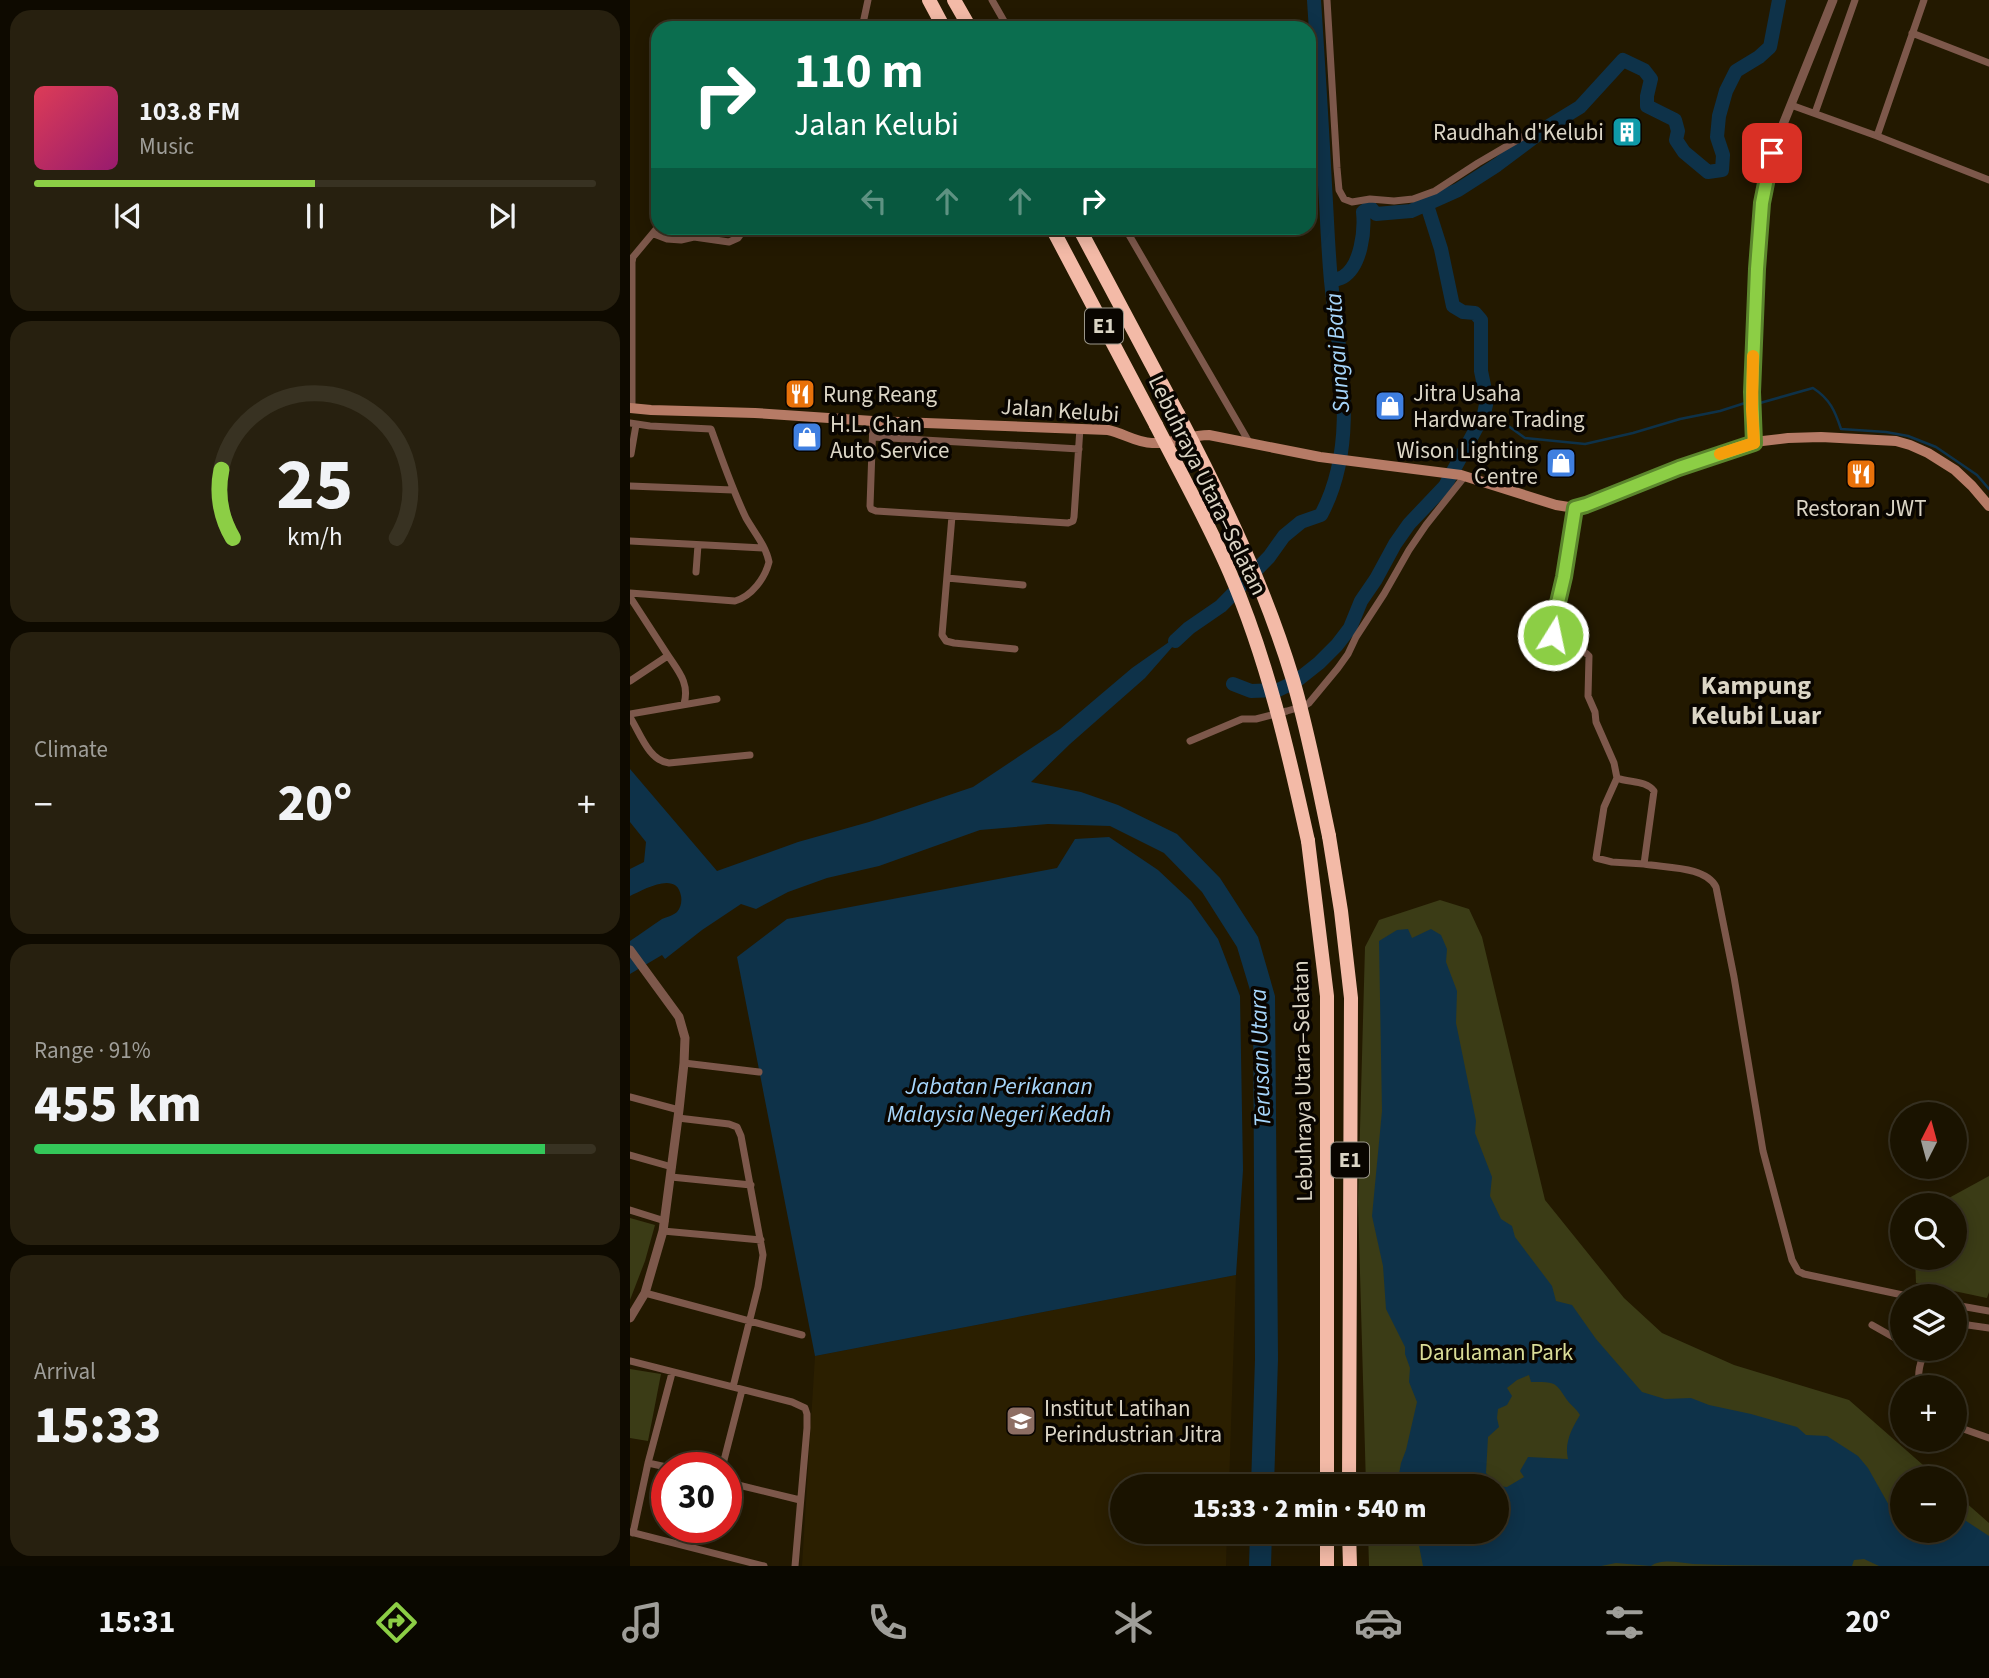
<!DOCTYPE html>
<html lang="en">
<head>
<meta charset="utf-8">
<style>
	:root { --surface:#1a1300; --page:#27200f; --text:#f1f3f6; --muted:#9f9e99; --line:#383222; --accent:#8cce45 }
	body { margin:0; font-family:"Source Sans 3",sans-serif; background:var(--page); color:var(--text); height:100vh; display:flex; flex-direction:column; font-size:26px; white-space:nowrap }
	* { box-sizing:border-box; margin:0 }
	p { font-size:23px; color:var(--muted) }
	.icon { flex:none; width:38px; height:38px; fill:none; stroke:currentColor; stroke-width:2; stroke-linecap:round; stroke-linejoin:round }
	.map { position:relative; flex:1; overflow:hidden }
	.panel { display:flex; flex-direction:column; gap:10px; padding:10px; background:#0e0a00; width:630px }
	.panel>* { flex:none }
	.top-card { position:absolute; left:21px; top:21px; width:665px; height:214px; border-radius:21px; box-shadow:0 4px 18px #0003,0 0 0 2px var(--line); background:#0b6e4f; color:#fff; overflow:hidden }
	.needle { width:46px; rotate:6deg }
	.buttons { position:absolute; left:1260px; top:1102px; display:grid; gap:14px }
	.buttons a { display:grid; place-items:center; width:77px; height:77px; border-radius:50%; background:var(--surface); box-shadow:0 4px 18px #0003,0 0 0 2px var(--line); font-size:35px }
	.speed { position:absolute; left:21px; top:1452px; display:flex; gap:14px; font-size:35px; font-weight:700; text-align:center }
	.speed>* { display:grid; place-content:center; width:91px; height:91px; border-radius:50%; background:var(--surface); box-shadow:0 4px 18px #0003,0 0 0 2px var(--line); line-height:1 }
	.speed .limit { border:10px solid #d22; background:#fff; color:#111 }
	.pin { position:absolute; display:grid; place-items:center; width:60px; height:60px; color:#fff; margin:-30px; border-radius:14px; box-shadow:0 4px 10px #0006 }
	.me { position:absolute; width:77px; margin:-38px; rotate:10deg; stroke-linejoin:round; filter:drop-shadow(0 0 5px #0008) }
	.turn { display:flex; align-items:center; gap:24px; height:147px; padding:0 28px; font-size:32px }
	.turn .icon { width:91px; height:91px; stroke-width:2.5 }
	.turn b { display:block; font-size:49px; line-height:60px }
	.lanes { display:flex; align-items:center; height:66px; padding:0 28px; background:#0003; justify-content:center; gap:35px; direction:ltr }
	.lanes .off { opacity:.35 }
	.big { font-size:52px; font-weight:800; line-height:1.1 }
	.panel .widget { flex:1; display:flex; flex-direction:column; justify-content:center; gap:10px; min-width:0; padding:0 24px; border-radius:21px; background:var(--page) }
	.panel .dial { align-items:center; gap:0 }
	.dial svg { height:182px; overflow:visible; fill:none; stroke:var(--line); stroke-width:7; stroke-linecap:round; text-anchor:middle }
	.dial text { fill:var(--text); stroke:none }
	.song { display:flex; align-items:center; gap:21px }
	.cover { width:84px; height:84px; border-radius:10px; background:linear-gradient(135deg,hsl(350 70% 55%),hsl(320 70% 35%)) }
	.played { height:7px; border-radius:4px; background:linear-gradient(90deg,var(--accent) 50%,var(--line) 50%) }
	.keys { display:flex; justify-content:space-around; direction:ltr }
	.heat { display:flex; justify-content:space-between; align-items:center; font-size:38px; direction:ltr }
	.charge { height:10px; border-radius:5px; background:linear-gradient(90deg,#34c759 91%,var(--line) 0) }
	.trip { position:absolute; left:480px; top:1474px; width:399px; height:70px; border-radius:35px; background:var(--surface); box-shadow:0 4px 18px #0003,0 0 0 2px var(--line); font-weight:800; line-height:70px; text-align:center }
	.tabs { display:flex; height:112px; justify-content:space-around; align-items:center; background:#0a0800; color:var(--muted) }
	.tabs .icon { width:49px; height:49px }
	.tabs .active { color:var(--accent) }
	.tabs b { font-size:32px; color:var(--text) }
	main { display:flex; flex:1; min-height:0 }
	.map>svg:first-child { display:block }
	.built { fill:#2b1f00 }
	.green { fill:#3b3c16 }
	.water { fill:#0e3249; fill-rule:evenodd }
	.lines { fill:none; stroke-linecap:round; stroke-linejoin:round }
	.stream { stroke:#0e3249; stroke-width:2.5 }
	.river { stroke:#0e3249; stroke-width:14 }
	.minor { stroke:#7d584b; stroke-width:7 }
	.tertiary { stroke:#7d584b; stroke-width:9 }
	.secondary { stroke:#b67b66; stroke-width:10 }
	.motorway { stroke:#f3baa7; stroke-width:14 }
	.motorway-bridge { stroke:#f3baa7; stroke-width:14 }
	.route-casing { stroke:#5b862d; stroke-width:18 }
	.route { stroke:#8cce45; stroke-width:12 }
	.slow { stroke:#f59e0b; stroke-width:12 }
	.labels { text-anchor:middle; stroke-width:7; stroke-linejoin:round; paint-order:stroke }
	.shield { fill:#090500; stroke:#9c978a; stroke-width:2 }
	.shield-label { font-size:21px; font-weight:bold; fill:#dbd5c5 }
	.poi-label { font-size:23px; fill:#dbd5c5; stroke:#090500; text-anchor:start }
	.street-label { font-size:23px; fill:#dbd5c5; stroke:#090500 }
	.park-label { font-size:23px; fill:#d9dc97; stroke:#090500 }
	.water-label { font-size:24px; font-style:italic; fill:#a6d5fa; stroke:#090500 }
	.quarter-label { font-size:26px; font-weight:bold; fill:#dbd5c5; stroke:#090500 }
</style>
</head>
<body>
<main>
<section class="panel">
<div class="widget">
<div class="song"><i class="cover"></i><div><b>103.8 FM</b><p>Music</p></div></div>
<div class="played"></div>
<div class="keys"><svg class="icon" aria-label="previous" viewBox="0 0 24 24"><path d="M18 5L8 12l10 7zM5 5v14"/></svg><svg class="icon" aria-label="pause" viewBox="0 0 24 24"><path d="M8 5v14M16 5v14"/></svg><svg class="icon" aria-label="next" viewBox="0 0 24 24"><path d="M6 5l10 7-10 7zM19 5v14"/></svg></div>
</div>
<div class="widget dial"><svg viewBox="0 0 100 80">
<path d="M14 69A42 42 0 1 1 86 69"/>
<path d="M14 69A42 42 0 0 1 9 39" stroke="#8cce45"/>
<text x="50" y="56" font-size="32" font-weight="700">25</text>
<text x="50" y="72" font-size="11">km/h</text>
</svg></div>
<div class="widget"><p>Climate</p>
<div class="heat"><a>−</a><b class="big">20°</b><a>+</a></div>
</div>
<div class="widget"><p>Range · 91%</p><b class="big">455 km</b><div class="charge"></div></div>
<div class="widget"><p>Arrival</p><b class="big">15:33</b></div>
</section>
<div class="map">
<svg width="1359" height="1566" viewBox="0 0 1359 1566">
	<rect width="100%" height="100%" fill="#231900"/>
	<path class="built" d="M606,1275l-7,211h-107v45h105l-1,35h-424l13,-210z"/>
	<path class="green" d="M810,900l29,9 13,28 63,263 79,98 38,35 72,32 115,35 90,79h-37v52h53v-38l34,30v43h-620l-1,-35h128v-45h-130l-8,-284 7,-255 14,-27z
		M1359,1176v116l-2,6 -71,-15 -1,-25h40v-52h-9l1,-7z
		M0,1218l25,7 -10,36 -15,39z
		M0,1369l31,5 -13,67 -18,-3z"/>
	<path class="water" d="M559,628l-44,50 -75,66 -39,38 50,10 37,13 59,29 43,44 38,59 17,59 3,363 -4,127h-23l4,-127 -2,-359 -16,-53 -35,-55 -38,-39 -54,-27 -62,-2 -68,6 -101,36 -52,12 -39,14 -32,17 -15,-5 -39,26 -37,29 -3,-4 -32,19v-33c11,-7 21,-15 32,-22 5,-2 12,-4 15,-7 4,-4 5,-11 4,-16 -4,-26 -38,-6 -51,0v-27l14,-7 2,-20 -16,-20v-53l87,102 81,-29 71,-20 104,-35 87,-58 72,-61z
		M479,837l49,33 33,31 27,38 22,57 3,174 -7,105 -421,81 -78,-399 50,-38 270,-51 18,-29z
		M778,929l4,9 19,-9 10,6 6,14 -1,13 11,29 -1,32 20,98 -1,12 17,44 -2,19 11,23 11,7 3,11 37,49 4,15 16,4 24,34 46,53 23,7 26,-1 18,7 42,9 46,13 9,8 21,1 31,20 10,12 27,48 7,3v12h53v-16h2l32,21v30h-110l-15,-7 -10,1 -2,6c-53,0 -107,0 -159,-2 -12,-1 -31,-6 -42,2l-35,-3 -15,3h-178l-7,-35h80v-45l-99,-1 4,-22 5,-13 11,-48 -8,-20 1,-14 -5,-14v-7l-19,-38 -3,-43 -11,-50 10,-105 -3,-170 18,-11zM899,1375l2,7c20,1 23,-3 34,15 4,7 11,11 15,18 -8,13 -16,28 -12,44l-40,-2 -8,14 4,6 -17,10 -10,-1 -11,-13 2,-36 11,-10 -2,-9 1,-9 9,-4 5,-9 -5,-8 10,-8z
		M620,1531h22l-1,35h-22z"/>
	<g class="lines">
		<path class="stream" d="M1130,403l53,-15c17,11 22,23 28,41l45,3 22,4 28,11 41,28 12,14
			M854,414l16,6 25,18 60,6 48,-11 47,-14 40,-8 25,-8"/>
		<path class="river" d="M701,281c4,-1 8,-2 12,-4 18,-11 22,-46 20,-65l7,-5 6,7 35,-3 47,-21 39,-25 52,-39 31,-19 43,-47 21,10 7,9 -4,17v10l28,14 3,11 -2,9 8,12 24,20 14,-2 1,-15 -6,-18 2,-21 7,-25 10,-20 23,-14 11,-10 9,-47
			M545,641l14,-13 32,-22 48,-49 15,-21 17,-14 20,-7c39,-73 18,-157 10,-234 -3,-32 -4,-64 -6,-96 -3,-61 -7,-123 -11,-185
			M603,684l18,7 27,-1 17,-8 24,-19 18,-18 13,-17 11,-27 15,-22 19,-35 14,-20 36,-38 39,-72 3,-14 -6,-29v-51l-6,-7 -12,-1 -10,-6 -12,-57 -14,-44"/>
		<path class="minor" d="M362,0l16,28
			M697,0l10,168 2,22 5,9 8,3 18,-3 24,2 19,-2 22,-8 43,-28 58,-34
			M232,28l6,-28
			M1282,33l77,30
			M1161,105l86,31 112,44
			M1185,113l40,-113
			M1247,136l47,-136
			M495,228l124,214
			M24,234l13,5 14,1 13,-3 35,5 9,-4 7,-10
			M2,408v-146l1,-5 25,-30
			M243,421l-3,85 1,3 5,2 192,12 5,-2 1,-4 6,-89
			M0,423l20,3 61,3c11,30 21,60 35,89 8,14 20,28 23,44 -4,16 -17,34 -34,39l-105,-8
			M243,437l206,12
			M1,454l5,-29
			M0,486l103,4
			M945,508l-11,69 -12,56c9,12 27,12 37,23l-1,40 7,16 1,10 18,41 3,15c12,5 29,2 37,13l-10,73c21,4 62,2 72,23l18,90 29,174 29,109 6,11 6,3 108,23
			M322,516l-10,119 4,6 8,2 61,6
			M0,541l133,7
			M66,572l2,-27
			M317,578l76,7
			M0,597l37,57 -1,3 -36,24
			M37,654c11,17 23,29 17,50
			M0,714l87,-15
			M0,717c10,16 19,44 39,46l81,-8
			M560,741l52,-22h14l31,-8 17,-5 5,-3 29,-35 10,-14 8,-17 28,-43 25,-44 17,-25 39,-49
			M987,778l-13,29 -8,51 16,4 32,2
			M54,1063l75,9
			M0,1097l49,13
			M48,1118l51,6 8,3 4,9 22,119 -5,32 -25,100
			M0,1155l42,12
			M41,1177l80,8
			M0,1210l35,11
			M33,1231l98,9
			M15,1293l157,42
			M1325,1305l34,6
			M1242,1325l30,17
			M1325,1328l13,-3 21,3
			M0,1361l162,41 13,6 2,6v14l-12,138
			M1290,1388c-3,-13 -1,-28 8,-39
			M1325,1426l34,12
			M18,1463l23,5
			M92,1468l20,-78
			M96,1482l74,18
			M0,1532l134,34
			M3,1533l15,-70 24,-90"/>
		<path class="tertiary" d="M1124,442l-2,-33v-48l10,-158 10,-50 10,-26 51,-127
			M0,950l49,67 6,21 -1,25 -5,47 -16,121 -18,62 -15,25"/>
		<path class="secondary" d="M0,408l21,2 104,3 118,8 235,9c15,3 29,13 44,13 19,1 38,-8 57,-8l111,22 141,18 95,30 19,3 10,-3 95,-37 74,-26 34,-4 33,-1 75,4 14,4 18,8 27,17 17,16 17,20"/>
		<path class="motorway" d="M299,0l15,28
			M324,0l16,28
			M422,228l104,197
			M449,228l99,186
			M699,836l12,75 10,87 -2,488
			M678,841l19,155v490
			M719,1531l1,35
			M697,1566v-35"/>
		<path class="motorway-bridge" d="M548,414c45,86 87,173 115,266 15,51 25,104 36,156
			M526,425c25,49 52,97 74,148 37,86 58,177 78,268"/>
	</g>
	<g class="lines">
		<g class="route-casing">
			<path id="route" d="M923,635l-1,-7 12,-51 11,-69 11,-3 93,-37 75,-25 -2,-51 5,-123 5,-66 10,-50"/>
		</g>
		<use href="#route" class="route"/>
		<path class="slow" d="M1090,454l34,-11 -2,-34 1,-53"/>
	</g>
	<defs>
		<g id="building-square" transform="scale(1.575)"><rect x="-9" y="-9" width="18" height="18" rx="4" fill="#0f9aa8" stroke="#090500"/><path d="M-4-6H4V6H1V3H-1V6H-4ZM-2.5-4.3h1.7v1.8h-1.7ZM.8-4.3h1.7v1.8H.8ZM-2.5-1h1.7V.8h-1.7ZM.8-1h1.7V.8H.8Z" fill="#fff"/></g>
		<g id="restaurant-square" transform="scale(1.575)"><rect x="-9" y="-9" width="18" height="18" rx="4" fill="#e8710a" stroke="#090500"/><path d="M-5-6h1v4h1v-4h1v4h1v-4h1v5L-1.5 .5V6h-2V.5L-5-1ZM5-6V6H3V1.5H1.5Q1.5-4 5-6Z" fill="#fff"/></g>
		<g id="shop-square" transform="scale(1.575)"><rect x="-9" y="-9" width="18" height="18" rx="4" fill="#3f7fe0" stroke="#090500"/><path d="M-5-2.5h2.3a2.7 3.5 0 0 1 5.4 0H5L5.5 6h-11ZM-1.5-2.5h3a1.5 2.3 0 0 0-3 0Z" fill="#fff"/></g>
		<g id="university-square" transform="scale(1.575)"><rect x="-9" y="-9" width="18" height="18" rx="4" fill="#8d6e63" stroke="#090500"/><path d="M0-5L7-2L0 1L-7-2ZM-4 1L0 2.5L4 1V4Q0 6-4 4Z" fill="#fff"/></g>
	</defs>
	<g fill-rule="evenodd">
		<use href="#building-square" x="997" y="132"/>
		<use href="#restaurant-square" x="170" y="394"/>
		<use href="#shop-square" x="760" y="406"/>
		<use href="#shop-square" x="177" y="437"/>
		<use href="#shop-square" x="931" y="463"/>
		<use href="#restaurant-square" x="1231" y="474"/>
		<use href="#university-square" x="391" y="1421"/>
	</g>
	<g class="labels">
		<g class="shield">
			<rect x="455" y="308.5" width="38" height="35" rx="5"/>
			<rect x="701" y="1142.5" width="38" height="35" rx="5"/>
		</g>
		<g class="shield-label">
			<text x="474" y="333">E1</text>
			<text x="720" y="1167">E1</text>
		</g>
		<g class="poi-label">
			<text x="974" y="140" text-anchor="end">Raudhah d'Kelubi</text>
			<text x="783" y="401">Jitra Usaha<tspan x="783" dy="26">Hardware Trading</tspan></text>
			<text x="193" y="402">Rung Reang</text>
			<text x="200" y="432">H.L. Chan<tspan x="200" dy="26">Auto Service</tspan></text>
			<text x="908" y="458" text-anchor="end">Wison Lighting<tspan x="908" dy="26">Centre</tspan></text>
			<text x="1231" y="516" text-anchor="middle">Restoran JWT</text>
			<text x="414" y="1416">Institut Latihan<tspan x="414" dy="26">Perindustrian Jitra</tspan></text>
		</g>
		<g class="street-label">
			<text transform="translate(430 410) rotate(4)" y="8">Jalan Kelubi</text>
			<text transform="translate(578 485) rotate(64)" y="8">Lebuhraya Utara–Selatan</text>
			<text transform="translate(672 1081) rotate(-91)" y="8">Lebuhraya Utara–Selatan</text>
		</g>
		<g class="park-label">
			<text x="866" y="1360">Darulaman Park</text>
		</g>
		<g class="water-label">
			<text transform="translate(707 353) rotate(-94)" y="8">Sungai Bata</text>
			<text transform="translate(630 1058) rotate(-92)" y="8">Terusan Utara</text>
			<text x="369" y="1094">Jabatan Perikanan<tspan x="369" dy="28">Malaysia Negeri Kedah</tspan></text>
		</g>
		<g class="quarter-label">
			<text x="1126" y="694">Kampung<tspan x="1126" dy="30">Kelubi Luar</tspan></text>
		</g>
	</g>
</svg>
<div class="buttons">
<a><svg class="needle" viewBox="-14 -14 28 28"><path d="M0-13l5 13h-10z" fill="#e53935"/><path d="M0 13l5-13h-10z" fill="#9f9e99"/></svg></a>
<a><svg class="icon" aria-label="search" viewBox="0 0 24 24"><circle cx="10" cy="10" r="6"/><path d="M15 15l6 6"/></svg></a>
<a><svg class="icon" aria-label="layers" viewBox="0 0 24 24"><path d="M12 4l9 5-9 5-9-5zM3 14l9 5 9-5"/></svg></a>
<a>+</a>
<a>−</a>
</div>
<div class="speed"><div class="limit">30</div></div>
<div class="pin" style="left:1142px;top:153px;background:#d93025"><svg class="icon" aria-label="arrive" viewBox="0 0 24 24"><path d="M6 21V4h12l-3 4 3 4H6"/></svg></div>
<svg class="me" style="left:923px;top:635px" viewBox="-20 -20 40 40"><circle r="17" fill="#8cce45" stroke="#fff" stroke-width="3"/><path d="M0-11L8 9 0 5-8 9z" fill="#fff"/></svg>
<div class="trip">15:33 · 2 min · 540 m</div>
<div class="top-card">
<div class="turn"><svg class="icon" aria-label="right" viewBox="0 0 24 24"><path d="M7 20v-9h11M14 6l5 5-5 5"/></svg><div><b>110 m</b>Jalan Kelubi</div></div>
<div class="lanes"><svg class="icon off" aria-label="left" viewBox="0 0 24 24"><path d="M17 20v-9H6M10 6l-5 5 5 5"/></svg><svg class="icon off" aria-label="ahead" viewBox="0 0 24 24"><path d="M12 20V5M6 11l6-6 6 6"/></svg><svg class="icon off" aria-label="ahead" viewBox="0 0 24 24"><path d="M12 20V5M6 11l6-6 6 6"/></svg><svg class="icon" aria-label="right" viewBox="0 0 24 24"><path d="M7 20v-9h11M14 6l5 5-5 5"/></svg></div>
</div>
</div>
</main>
<nav class="tabs">
<b>15:31</b>
<svg class="icon active" aria-label="directions" viewBox="0 0 24 24"><path d="M12 3l9 9-9 9-9-9zM9 14v-3h6M13 9l2 2-2 2"/></svg>
<svg class="icon" aria-label="music" viewBox="0 0 24 24"><path d="M9 18V5l10-2v13"/><circle cx="6" cy="18" r="3"/><circle cx="16" cy="16" r="3"/></svg>
<svg class="icon" aria-label="phone" viewBox="0 0 24 24"><path d="M5 4h4l2 5-3 2q2 4 5 5l2-3 5 2v4C11 20 4 13 5 4z"/></svg>
<svg class="icon" aria-label="climate" viewBox="0 0 24 24"><path d="M12 3v18M4 7l16 10M4 17L20 7"/></svg>
<svg class="icon" aria-label="car" viewBox="0 0 24 24"><path d="M5 17H2v-5l4-1 3-4h7l3 4 3 1v5h-3M9 17h6M6 11h13"/><circle cx="7" cy="17" r="2"/><circle cx="17" cy="17" r="2"/></svg>
<svg class="icon" aria-label="filters" viewBox="0 0 24 24"><path d="M4 7h16M4 17h16"/><circle cx="9" cy="7" r="2"/><circle cx="15" cy="17" r="2"/></svg>
<b>20°</b>
</nav>
</body>
</html>
